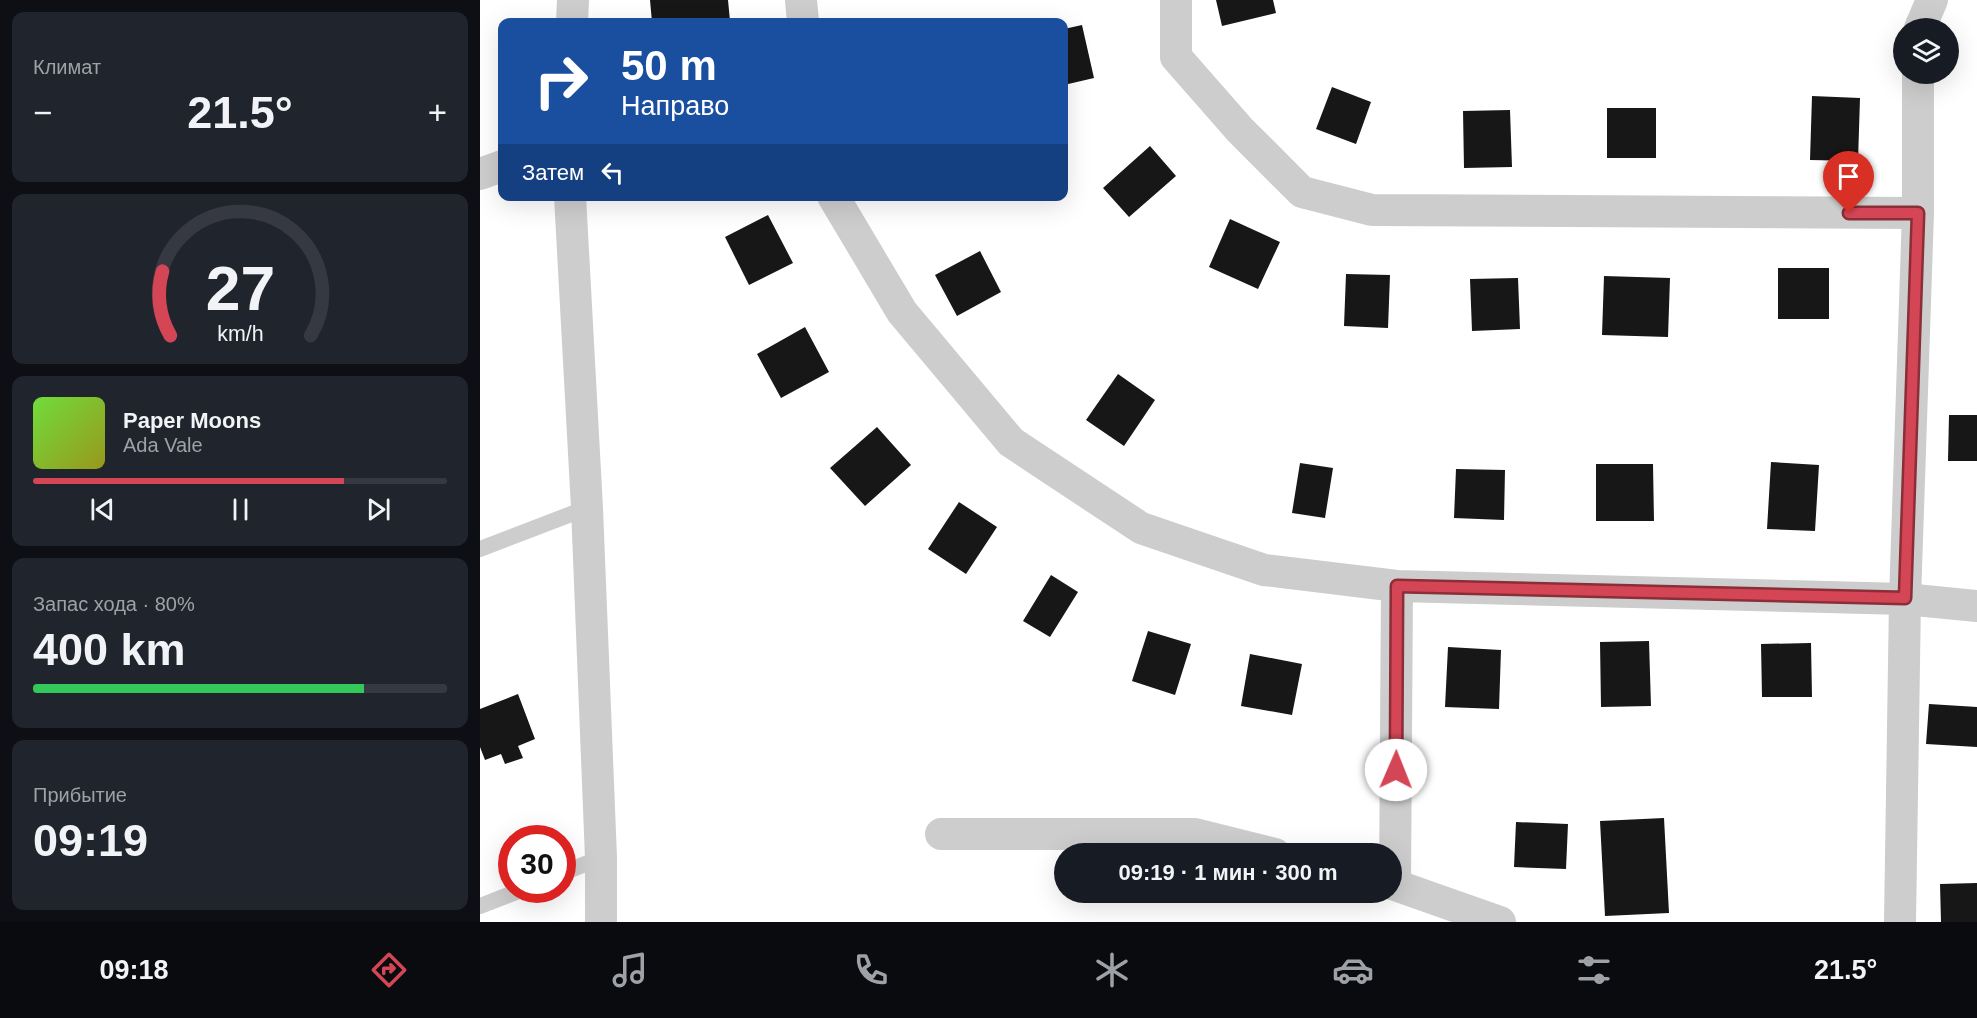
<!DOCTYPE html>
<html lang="ru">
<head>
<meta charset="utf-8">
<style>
	:root { --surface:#171b24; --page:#20242c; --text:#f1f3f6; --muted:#9ea1a6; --line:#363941; --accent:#d44655 }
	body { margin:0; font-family:Arial,sans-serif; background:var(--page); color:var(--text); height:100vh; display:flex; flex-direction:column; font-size:22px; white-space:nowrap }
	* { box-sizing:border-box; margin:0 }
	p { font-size:20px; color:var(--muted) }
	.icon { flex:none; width:33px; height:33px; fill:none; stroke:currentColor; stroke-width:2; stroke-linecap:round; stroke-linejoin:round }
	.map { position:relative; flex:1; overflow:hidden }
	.panel { display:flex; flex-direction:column; gap:12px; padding:12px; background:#0d0f14; width:480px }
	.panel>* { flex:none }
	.banner { position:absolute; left:18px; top:18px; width:570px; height:183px; border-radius:12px; box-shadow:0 6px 24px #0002; background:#1a4fa0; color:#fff; overflow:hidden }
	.controls { position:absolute; left:1413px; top:18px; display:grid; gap:12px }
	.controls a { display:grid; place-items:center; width:66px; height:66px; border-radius:50%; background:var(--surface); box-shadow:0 6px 24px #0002; font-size:30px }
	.speed { position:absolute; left:18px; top:825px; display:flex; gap:12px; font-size:30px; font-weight:700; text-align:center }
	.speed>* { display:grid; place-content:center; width:78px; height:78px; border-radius:50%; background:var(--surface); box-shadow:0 6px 24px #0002; line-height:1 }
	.speed .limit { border:9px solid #d22; background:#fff; color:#111 }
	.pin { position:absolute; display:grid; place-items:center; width:51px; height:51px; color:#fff; margin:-62px -26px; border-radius:50% 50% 50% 0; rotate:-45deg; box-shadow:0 0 6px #0007 }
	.pin .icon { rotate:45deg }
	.me { position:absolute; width:66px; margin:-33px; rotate:1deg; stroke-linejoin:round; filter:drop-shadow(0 0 4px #0008) }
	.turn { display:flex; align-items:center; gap:21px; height:126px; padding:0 24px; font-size:27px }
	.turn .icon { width:78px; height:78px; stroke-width:2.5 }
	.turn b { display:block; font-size:42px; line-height:51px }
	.then { display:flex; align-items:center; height:57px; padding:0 24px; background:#0003; gap:12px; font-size:22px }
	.big { font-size:45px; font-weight:600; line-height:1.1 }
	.panel .tile { flex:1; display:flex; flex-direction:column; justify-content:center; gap:9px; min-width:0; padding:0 21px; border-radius:12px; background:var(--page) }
	.panel .dial { align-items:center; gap:0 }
	.dial svg { height:156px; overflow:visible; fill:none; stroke:var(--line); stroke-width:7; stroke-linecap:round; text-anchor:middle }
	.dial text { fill:var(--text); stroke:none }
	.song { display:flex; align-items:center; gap:18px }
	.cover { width:72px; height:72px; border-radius:9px; background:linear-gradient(135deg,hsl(100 70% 55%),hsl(60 70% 35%)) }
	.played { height:6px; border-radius:3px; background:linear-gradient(90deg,var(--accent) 75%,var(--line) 75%) }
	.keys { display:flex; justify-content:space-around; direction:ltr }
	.heat { display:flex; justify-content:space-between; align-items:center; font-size:33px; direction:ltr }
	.charge { height:9px; border-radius:4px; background:linear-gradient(90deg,#34c759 80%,var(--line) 0) }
	.trip { position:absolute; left:574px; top:843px; width:348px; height:60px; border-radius:30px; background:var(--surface); box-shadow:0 6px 24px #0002; font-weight:600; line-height:60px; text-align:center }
	.tab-bar { display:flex; height:96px; justify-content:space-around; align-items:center; background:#090b0e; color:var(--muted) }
	.tab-bar .icon { width:42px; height:42px }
	.tab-bar .selected { color:var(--accent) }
	.tab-bar b { font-size:27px; color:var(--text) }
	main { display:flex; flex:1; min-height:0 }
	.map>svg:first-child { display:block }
	.building { fill:#171717 }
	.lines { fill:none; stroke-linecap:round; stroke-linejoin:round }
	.lane { stroke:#cdcdcd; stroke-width:16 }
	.street { stroke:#cdcdcd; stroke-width:32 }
	.route-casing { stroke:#8a2e37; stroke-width:15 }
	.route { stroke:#d44655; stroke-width:10 }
</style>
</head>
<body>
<main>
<section class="panel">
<div class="tile"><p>Климат</p>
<div class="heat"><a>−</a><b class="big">21.5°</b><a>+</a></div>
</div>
<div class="tile dial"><svg viewBox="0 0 100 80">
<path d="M14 69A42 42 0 1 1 86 69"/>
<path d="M14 69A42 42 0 0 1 10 36" stroke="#d44655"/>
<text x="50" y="56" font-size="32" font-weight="700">27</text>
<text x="50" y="72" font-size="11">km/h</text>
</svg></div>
<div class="tile">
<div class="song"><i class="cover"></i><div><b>Paper Moons</b><p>Ada Vale</p></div></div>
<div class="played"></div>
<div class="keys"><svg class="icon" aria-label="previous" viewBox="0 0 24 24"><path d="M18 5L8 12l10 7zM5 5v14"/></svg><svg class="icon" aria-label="pause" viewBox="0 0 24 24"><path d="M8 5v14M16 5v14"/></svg><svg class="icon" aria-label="next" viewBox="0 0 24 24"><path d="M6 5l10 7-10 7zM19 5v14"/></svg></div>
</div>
<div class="tile"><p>Запас хода · 80%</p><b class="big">400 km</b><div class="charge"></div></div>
<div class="tile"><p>Прибытие</p><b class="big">09:19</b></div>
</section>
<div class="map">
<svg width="1497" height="922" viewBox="0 0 1497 922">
	<rect width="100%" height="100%" fill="#fff"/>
	<path class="building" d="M170,0h78l2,21 -78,1z
		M736,0h57l3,13 -54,13z
		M602,25l12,53 -30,7v-56z
		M852,87l39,15 -15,42 -40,-15z
		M1332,96l48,2 -2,63 -48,-1z
		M1127,108h49v50h-49z
		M1030,110l2,57 -48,1 -1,-57z
		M670,146l26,30 -47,41 -26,-29z
		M288,215l25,48 -44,22 -24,-48z
		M750,219l50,23 -22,47 -49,-22z
		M500,251l21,41 -44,24 -22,-41z
		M1298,268h51v51h-51z
		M866,274l44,1 -2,53 -44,-2z
		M1124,276l66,2 -2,59 -66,-2z
		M1038,278l2,51 -48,2 -2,-52z
		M325,327l24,45 -48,26 -24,-44z
		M638,374l37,26 -31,46 -38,-26z
		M1469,415h28v46h-29z
		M397,427l34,38 -46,41 -35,-38z
		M1291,462l48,3 -4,66 -48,-2z
		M820,463l33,5 -8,50 -33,-5z
		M1116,464h57l1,57h-58z
		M976,469l49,1 -1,50 -50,-2z
		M479,502l38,25 -31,47 -38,-25z
		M571,575l27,17 -28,45 -27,-16z
		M668,631l43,13 -16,51 -43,-14z
		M1169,641l2,65 -50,1 -1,-65z
		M1331,643l1,54h-50l-1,-53z
		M968,647l53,3 -2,59 -54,-2z
		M770,654l52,10 -10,51 -51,-9z
		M38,694l17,45 -17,7 5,12 -18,6 -4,-10 -16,6 -5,-13v-38z
		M1449,704l48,3v40l-51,-3z
		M1184,818l5,95 -64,3 -5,-95z
		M1036,822l52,2 -2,45 -52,-2z
		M1497,883v39h-36l-1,-38z"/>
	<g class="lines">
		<path class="lane" d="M0,549l107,-41
			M82,873l39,-15
			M0,906l41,-16"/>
		<path class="street" d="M321,0l2,22
			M696,0v57l64,73 62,62 70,18 546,3
			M92,22l1,-22
			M1440,28l12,-28
			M0,174l22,-8
			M90,196l17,312 14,350v64
			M353,196l69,116 109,130 130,86 123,42 133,16 508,13 72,7
			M461,834h254l80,20
			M912,884l108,38
			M915,885l2,-299
			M1420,922l5,-323 13,-386v-139"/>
	</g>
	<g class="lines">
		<g class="route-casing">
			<path id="route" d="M916,770l1,-184 508,12 13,-385h-69"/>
		</g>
		<use href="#route" class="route"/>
	</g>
</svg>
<div class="controls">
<a><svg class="icon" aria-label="layers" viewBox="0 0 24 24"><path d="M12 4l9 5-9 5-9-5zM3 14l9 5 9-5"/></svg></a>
</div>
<div class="speed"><div class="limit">30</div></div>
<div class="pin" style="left:1369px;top:213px;background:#d93025"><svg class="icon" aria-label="arrive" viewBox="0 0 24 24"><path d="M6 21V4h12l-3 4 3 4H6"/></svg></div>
<svg class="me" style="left:916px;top:770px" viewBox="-20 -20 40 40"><circle r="19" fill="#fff"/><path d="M0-13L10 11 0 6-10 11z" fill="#d44655"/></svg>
<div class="trip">09:19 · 1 мин · 300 m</div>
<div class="banner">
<div class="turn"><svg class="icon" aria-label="right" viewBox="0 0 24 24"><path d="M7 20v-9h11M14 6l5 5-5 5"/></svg><div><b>50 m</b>Направо</div></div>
<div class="then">Затем<svg class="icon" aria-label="left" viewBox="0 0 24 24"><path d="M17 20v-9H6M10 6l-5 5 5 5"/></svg></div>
</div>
</div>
</main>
<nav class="tab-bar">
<b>09:18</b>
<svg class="icon selected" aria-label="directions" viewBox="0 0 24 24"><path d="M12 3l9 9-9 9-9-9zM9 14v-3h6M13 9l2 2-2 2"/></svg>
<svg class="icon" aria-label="music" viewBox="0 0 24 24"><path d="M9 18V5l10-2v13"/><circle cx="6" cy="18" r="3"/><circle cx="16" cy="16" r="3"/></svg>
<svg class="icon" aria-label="phone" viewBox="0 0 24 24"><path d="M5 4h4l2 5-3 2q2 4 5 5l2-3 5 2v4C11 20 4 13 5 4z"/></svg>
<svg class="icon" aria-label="climate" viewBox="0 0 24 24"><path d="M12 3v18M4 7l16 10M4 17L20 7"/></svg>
<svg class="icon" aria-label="car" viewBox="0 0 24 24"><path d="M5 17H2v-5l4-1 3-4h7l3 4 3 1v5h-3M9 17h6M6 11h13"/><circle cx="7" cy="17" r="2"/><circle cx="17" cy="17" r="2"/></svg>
<svg class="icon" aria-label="filters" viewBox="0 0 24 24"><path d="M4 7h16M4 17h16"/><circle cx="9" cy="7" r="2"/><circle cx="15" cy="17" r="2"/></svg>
<b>21.5°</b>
</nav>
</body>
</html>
